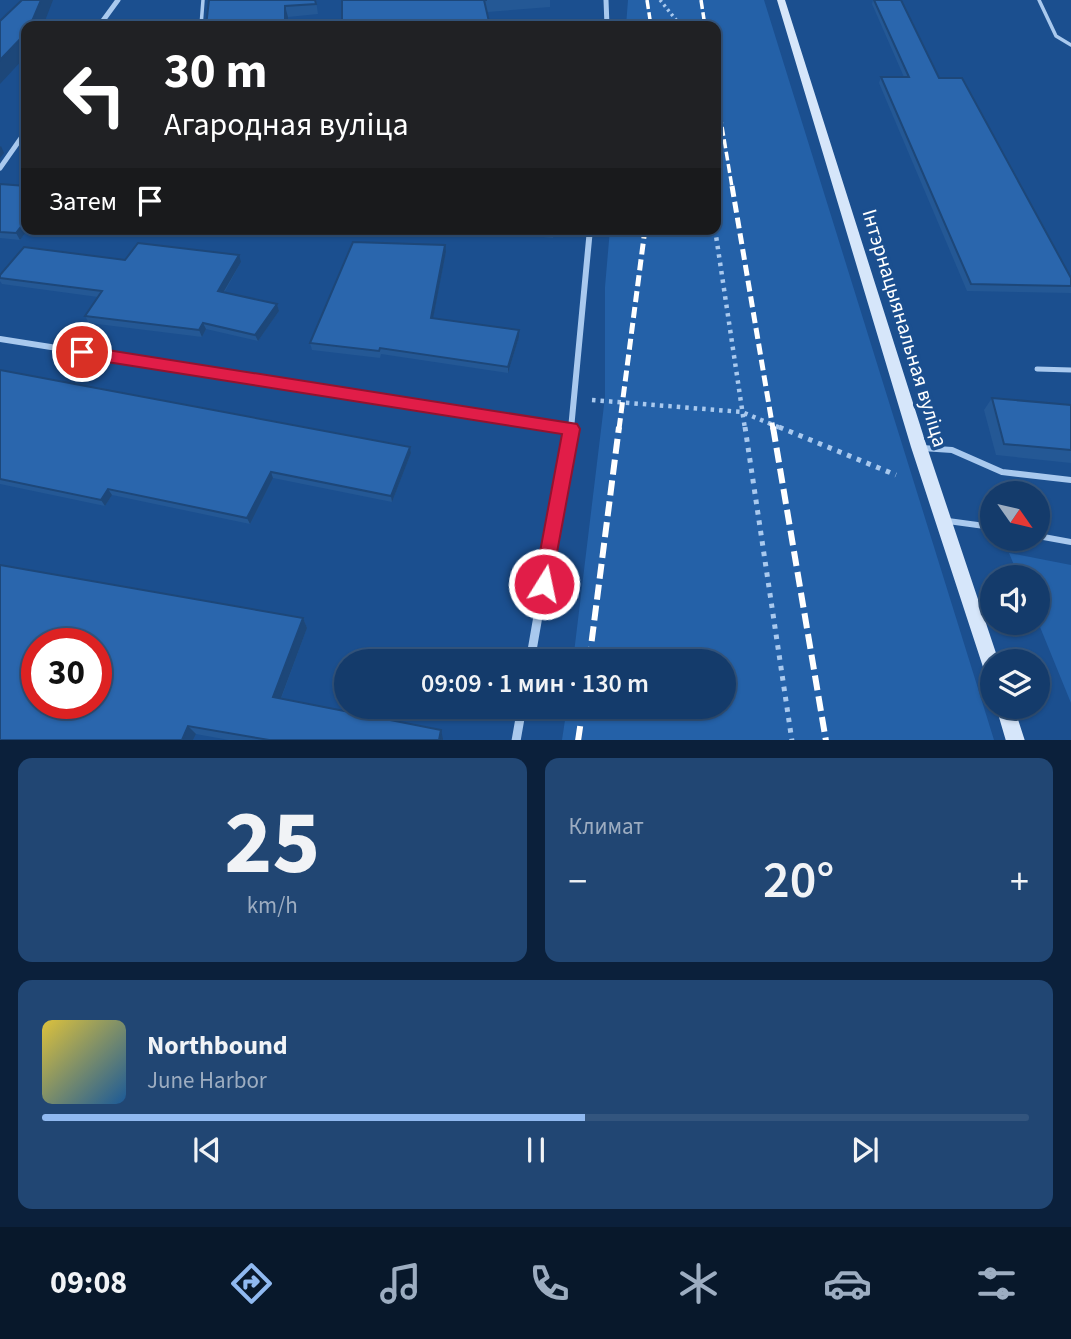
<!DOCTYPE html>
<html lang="ru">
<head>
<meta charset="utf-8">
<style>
	:root { --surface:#143b6b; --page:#214673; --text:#f1f3f6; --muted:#9dadc1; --line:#33557e; --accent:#90b9f0 }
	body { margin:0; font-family:"Source Sans 3",sans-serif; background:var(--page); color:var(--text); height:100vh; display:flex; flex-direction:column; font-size:26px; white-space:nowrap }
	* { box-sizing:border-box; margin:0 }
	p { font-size:23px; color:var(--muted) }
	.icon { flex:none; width:38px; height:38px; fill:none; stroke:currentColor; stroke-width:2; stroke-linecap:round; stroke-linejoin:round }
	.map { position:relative; height:740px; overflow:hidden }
	.panel { display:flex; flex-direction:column; gap:18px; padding:18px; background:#0b203b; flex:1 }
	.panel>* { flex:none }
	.hud { position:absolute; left:21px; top:21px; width:700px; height:214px; border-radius:14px; box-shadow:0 2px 5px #0004,0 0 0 2px var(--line); background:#202124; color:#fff; overflow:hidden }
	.needle { width:46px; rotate:124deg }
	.tools { position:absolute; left:980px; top:481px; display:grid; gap:14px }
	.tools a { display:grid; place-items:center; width:70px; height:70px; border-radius:50%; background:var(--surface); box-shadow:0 2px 5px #0004,0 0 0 2px var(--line); font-size:35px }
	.speed { position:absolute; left:21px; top:628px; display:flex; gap:14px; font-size:35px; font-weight:700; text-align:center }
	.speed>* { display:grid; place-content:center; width:91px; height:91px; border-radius:50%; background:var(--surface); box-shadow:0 2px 5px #0004,0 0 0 2px var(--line); line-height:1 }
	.speed .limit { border:10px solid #d22; background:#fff; color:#111 }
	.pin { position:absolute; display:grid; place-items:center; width:60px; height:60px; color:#fff; margin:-30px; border:4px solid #fff; border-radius:50%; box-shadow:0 2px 7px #0007 }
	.me { position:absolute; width:77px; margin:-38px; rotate:10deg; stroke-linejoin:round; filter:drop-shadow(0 0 5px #0008) }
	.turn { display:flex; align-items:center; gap:24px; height:147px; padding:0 28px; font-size:32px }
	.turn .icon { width:91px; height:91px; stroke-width:2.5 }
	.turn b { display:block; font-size:49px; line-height:60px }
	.then { display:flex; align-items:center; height:66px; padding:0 28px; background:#0003; gap:14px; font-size:26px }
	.big { font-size:52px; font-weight:600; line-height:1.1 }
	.panel .card { flex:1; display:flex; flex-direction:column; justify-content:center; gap:10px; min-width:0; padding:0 24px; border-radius:14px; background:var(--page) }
	.panel .dial { align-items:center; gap:0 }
	.dial b { font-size:91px; line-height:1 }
	.song { display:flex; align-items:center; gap:21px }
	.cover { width:84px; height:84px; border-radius:10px; background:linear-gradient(135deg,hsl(50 70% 55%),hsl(210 70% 35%)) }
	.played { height:7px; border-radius:4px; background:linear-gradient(90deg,var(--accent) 55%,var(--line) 55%) }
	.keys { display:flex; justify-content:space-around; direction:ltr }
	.heat { display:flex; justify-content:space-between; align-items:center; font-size:38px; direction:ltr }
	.panel .tiles { flex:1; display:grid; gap:18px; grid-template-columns:1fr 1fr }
	.card:last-child { grid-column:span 2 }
	.trip { position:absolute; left:334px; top:649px; width:402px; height:70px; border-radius:35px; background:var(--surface); box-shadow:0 2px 5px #0004,0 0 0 2px var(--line); font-weight:600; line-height:70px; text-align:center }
	.dock { display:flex; height:112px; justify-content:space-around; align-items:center; background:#08182b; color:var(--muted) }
	.dock .icon { width:49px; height:49px }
	.dock .current { color:var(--accent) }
	.dock b { font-size:32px; color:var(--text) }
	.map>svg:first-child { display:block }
	.green { fill:#2461a8 }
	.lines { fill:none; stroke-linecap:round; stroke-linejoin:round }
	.path-far2 { stroke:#a9c9ee; stroke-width:3.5; stroke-dasharray:2.5 3.5; stroke-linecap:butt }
	.path-far1 { stroke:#a9c9ee; stroke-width:4.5; stroke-dasharray:3.5 5; stroke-linecap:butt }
	.path { stroke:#a9c9ee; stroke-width:5; stroke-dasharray:4.5 6; stroke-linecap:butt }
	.lane-far2 { stroke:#a9c9ee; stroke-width:3.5 }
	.lane-far1 { stroke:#a9c9ee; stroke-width:5 }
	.lane { stroke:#a9c9ee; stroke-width:6 }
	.street-far2 { stroke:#a9c9ee; stroke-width:5 }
	.street-far1 { stroke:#a9c9ee; stroke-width:6 }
	.street { stroke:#a9c9ee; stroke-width:9 }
	.secondary { fill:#d6e6fa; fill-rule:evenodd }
	.rail-far2 { stroke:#fff; stroke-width:3.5; stroke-dasharray:9 3.5; stroke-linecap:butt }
	.rail-far1 { stroke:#fff; stroke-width:5; stroke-dasharray:11 5; stroke-linecap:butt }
	.rail { stroke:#fff; stroke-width:6; stroke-dasharray:15 6; stroke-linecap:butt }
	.wall { fill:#245895 }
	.shaded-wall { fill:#1d4779 }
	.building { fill:#2a66ad; stroke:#1d4779; stroke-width:2; fill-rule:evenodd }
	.route { fill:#e11d48; stroke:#92132f; stroke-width:2 }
	.labels { text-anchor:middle; stroke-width:7; stroke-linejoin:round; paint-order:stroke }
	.street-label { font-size:21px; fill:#fff; stroke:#1b4f8f }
</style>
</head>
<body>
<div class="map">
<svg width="1071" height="741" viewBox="0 0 1071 741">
	<rect width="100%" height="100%" fill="#1b4f8f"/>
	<path class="green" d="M628,0h136l230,740h-432l5,-33h157v-45l-151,-1 32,-264v-110l5,-58h106v-203h-90z
		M1009,553l62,12v138l-33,-81v-44l-19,-1z"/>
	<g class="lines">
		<path class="path-far2" d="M660,0l21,26"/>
		<path class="path-far1" d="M715,229l30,200
			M592,400l150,12 41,17"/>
		<path class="path" d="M745,427l47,314
			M779,427l117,48"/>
		<path class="lane-far2" d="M1039,0l17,36 15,9
			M201,26l2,-26"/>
		<path class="lane-far1" d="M1037,369l34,1"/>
		<path class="lane" d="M922,448l30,2 50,22 69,8
			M948,521l44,6
			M1038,536l33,6"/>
		<path class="street-far2" d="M606,0l1,26
			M99,26l19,-26
			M0,168l26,-37"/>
		<path class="street-far1" d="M0,339l570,90
			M571,429l19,-200"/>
		<path class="street" d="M559,427l12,2
			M530,662l41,-235
			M516,741l6,-34"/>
		<path class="secondary" d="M777,0h8l142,447 72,215h-7v14l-6,-3 -3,-6 -72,-220z
			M996,707h18l11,34h-19z"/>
		<path class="rail-far2" d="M647,0l4,26
			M701,0l4,26
			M716,90l16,97"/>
		<path class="rail-far1" d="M732,186l41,243
			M619,429l26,-200"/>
		<path class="rail" d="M773,427l53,314
			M589,662l30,-235
			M578,741l5,-34"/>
	</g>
	<path class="wall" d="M209,0h107l2,14 -30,3z
		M342,0h208v7l-63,5z
		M873,0h28l38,78 132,200v15l-104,-2 -88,-208 2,-6h23l-32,-73z
		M0,184l26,45h2l-8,11 -20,-2z
		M494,229h61l-2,9 -59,-6z
		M446,252l-13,66 86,19 -11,36 -127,-19 -1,4 -68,-8 -2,-7z
		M125,260l116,2 -17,31 53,11 2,7 -21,30 -52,-12 -4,8 -113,-14 -4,-7 13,-19 -96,-13 -2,-3v-6z
		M0,370l410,77 1,6 -19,49 -119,-24 -23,46 -138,-29 -7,11 -105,-22z
		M992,398l79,7v58l-75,-8 -12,-45z
		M303,618l4,10 -26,71 162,40v1h-214l-33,-6 -3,6h-193z"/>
	<path class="shaded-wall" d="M41,0h12l-10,26h-13z
		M285,6l3,11v9h-3z
		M26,33v23l-26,28v-24z
		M1,146l3,7 -4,5v-11z
		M26,220v9h2l-8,11 -4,-7z
		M445,245l1,7 -14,72 -1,-6z
		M239,255l2,7 -21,36 -2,-7z
		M277,304l2,7 -21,30 -3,-6z
		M203,323l3,6 -4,8 -3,-7z
		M519,330v7l-11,36v-6z
		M410,447l1,6 -19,49 -1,-6z
		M271,472l2,6 -23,46 -3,-6z
		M108,489l4,6 -7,11 -4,-6z
		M303,618l4,10 -29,78 -5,-9z
		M188,726l8,8 -3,6h-11z
		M441,730l2,9v1h-4z"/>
	<path class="building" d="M22,0h19l-11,26h-4v7l-26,27v-39z
		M209,0h106l1,4 -31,2v20h-79z
		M342,0h145h-3l6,26h-148z
		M874,0h27l38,78h23l109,200v8l-100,-2 -90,-207h28z
		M0,184l26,2v34l-10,13 -16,-1z
		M535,229h19l-1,2z
		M353,242l92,3 -14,73 88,12 -11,37 -128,-19 -1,3 -69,-8z
		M138,243l101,12 -21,36 59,13 -22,31 -52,-12 -4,7 -114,-14 17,-25 -102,-13v-3l24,-28 101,13z
		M0,370l410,77 -19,49 -120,-24 -24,46 -139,-29 -7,11 -101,-21z
		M992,398l79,7v45l-67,-6z
		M0,565l303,53 -30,79 168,33 -2,10h-170l-81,-14 -6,14h-182zM37,644h59v60h-59z"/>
	<path class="route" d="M82,346l495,78 3,5 -30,161 -6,3 -7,-3 -3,-6 28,-150 -480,-76 -8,-6z"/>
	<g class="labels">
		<g class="street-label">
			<text transform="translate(905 328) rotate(73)" y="7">Інтэрнацыянальная вуліца</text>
		</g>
	</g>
</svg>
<div class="tools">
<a><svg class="needle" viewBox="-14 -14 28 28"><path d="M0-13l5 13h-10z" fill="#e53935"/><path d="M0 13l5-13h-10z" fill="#9dadc1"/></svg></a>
<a><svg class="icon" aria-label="sound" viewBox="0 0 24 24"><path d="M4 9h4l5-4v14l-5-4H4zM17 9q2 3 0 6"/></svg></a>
<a><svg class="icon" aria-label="layers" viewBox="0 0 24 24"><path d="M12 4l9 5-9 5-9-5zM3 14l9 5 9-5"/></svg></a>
</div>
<div class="speed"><div class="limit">30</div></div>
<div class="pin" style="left:82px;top:352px;background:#d93025"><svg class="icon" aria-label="arrive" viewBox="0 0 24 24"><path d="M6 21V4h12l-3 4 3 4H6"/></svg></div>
<svg class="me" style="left:544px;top:584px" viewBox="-20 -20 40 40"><circle r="17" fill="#e11d48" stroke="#fff" stroke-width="3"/><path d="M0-11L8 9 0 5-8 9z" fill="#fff"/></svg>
<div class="trip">09:09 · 1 мин · 130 m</div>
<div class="hud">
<div class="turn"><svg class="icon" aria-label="left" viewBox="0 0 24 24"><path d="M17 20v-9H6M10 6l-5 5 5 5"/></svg><div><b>30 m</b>Агародная вуліца</div></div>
<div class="then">Затем<svg class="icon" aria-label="arrive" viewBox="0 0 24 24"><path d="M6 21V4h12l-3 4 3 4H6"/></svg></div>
</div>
</div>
<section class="panel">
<div class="tiles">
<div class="card dial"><b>25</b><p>km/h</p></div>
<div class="card"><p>Климат</p>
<div class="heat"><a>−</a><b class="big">20°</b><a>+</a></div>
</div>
<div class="card">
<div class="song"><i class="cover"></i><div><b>Northbound</b><p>June Harbor</p></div></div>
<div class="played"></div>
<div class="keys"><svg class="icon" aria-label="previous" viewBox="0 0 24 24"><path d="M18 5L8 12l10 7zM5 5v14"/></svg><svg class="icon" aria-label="pause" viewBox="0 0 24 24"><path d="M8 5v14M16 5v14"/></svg><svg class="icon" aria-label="next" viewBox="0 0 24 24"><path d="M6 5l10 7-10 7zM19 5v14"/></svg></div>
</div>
</div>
</section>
<nav class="dock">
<b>09:08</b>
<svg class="icon current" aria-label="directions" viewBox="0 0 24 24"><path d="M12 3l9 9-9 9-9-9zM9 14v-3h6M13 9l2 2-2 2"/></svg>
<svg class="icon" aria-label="music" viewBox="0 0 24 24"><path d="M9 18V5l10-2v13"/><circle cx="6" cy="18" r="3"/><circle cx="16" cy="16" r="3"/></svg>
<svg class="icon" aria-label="phone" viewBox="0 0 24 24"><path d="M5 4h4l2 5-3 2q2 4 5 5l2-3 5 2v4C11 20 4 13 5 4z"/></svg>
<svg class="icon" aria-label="climate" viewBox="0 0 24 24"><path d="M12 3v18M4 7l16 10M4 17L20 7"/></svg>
<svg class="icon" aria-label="car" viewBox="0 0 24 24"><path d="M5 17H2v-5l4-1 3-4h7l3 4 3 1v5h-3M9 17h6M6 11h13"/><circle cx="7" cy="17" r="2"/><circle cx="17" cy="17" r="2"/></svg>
<svg class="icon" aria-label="filters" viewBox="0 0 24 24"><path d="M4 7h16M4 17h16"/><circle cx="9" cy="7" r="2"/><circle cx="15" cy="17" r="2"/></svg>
</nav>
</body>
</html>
